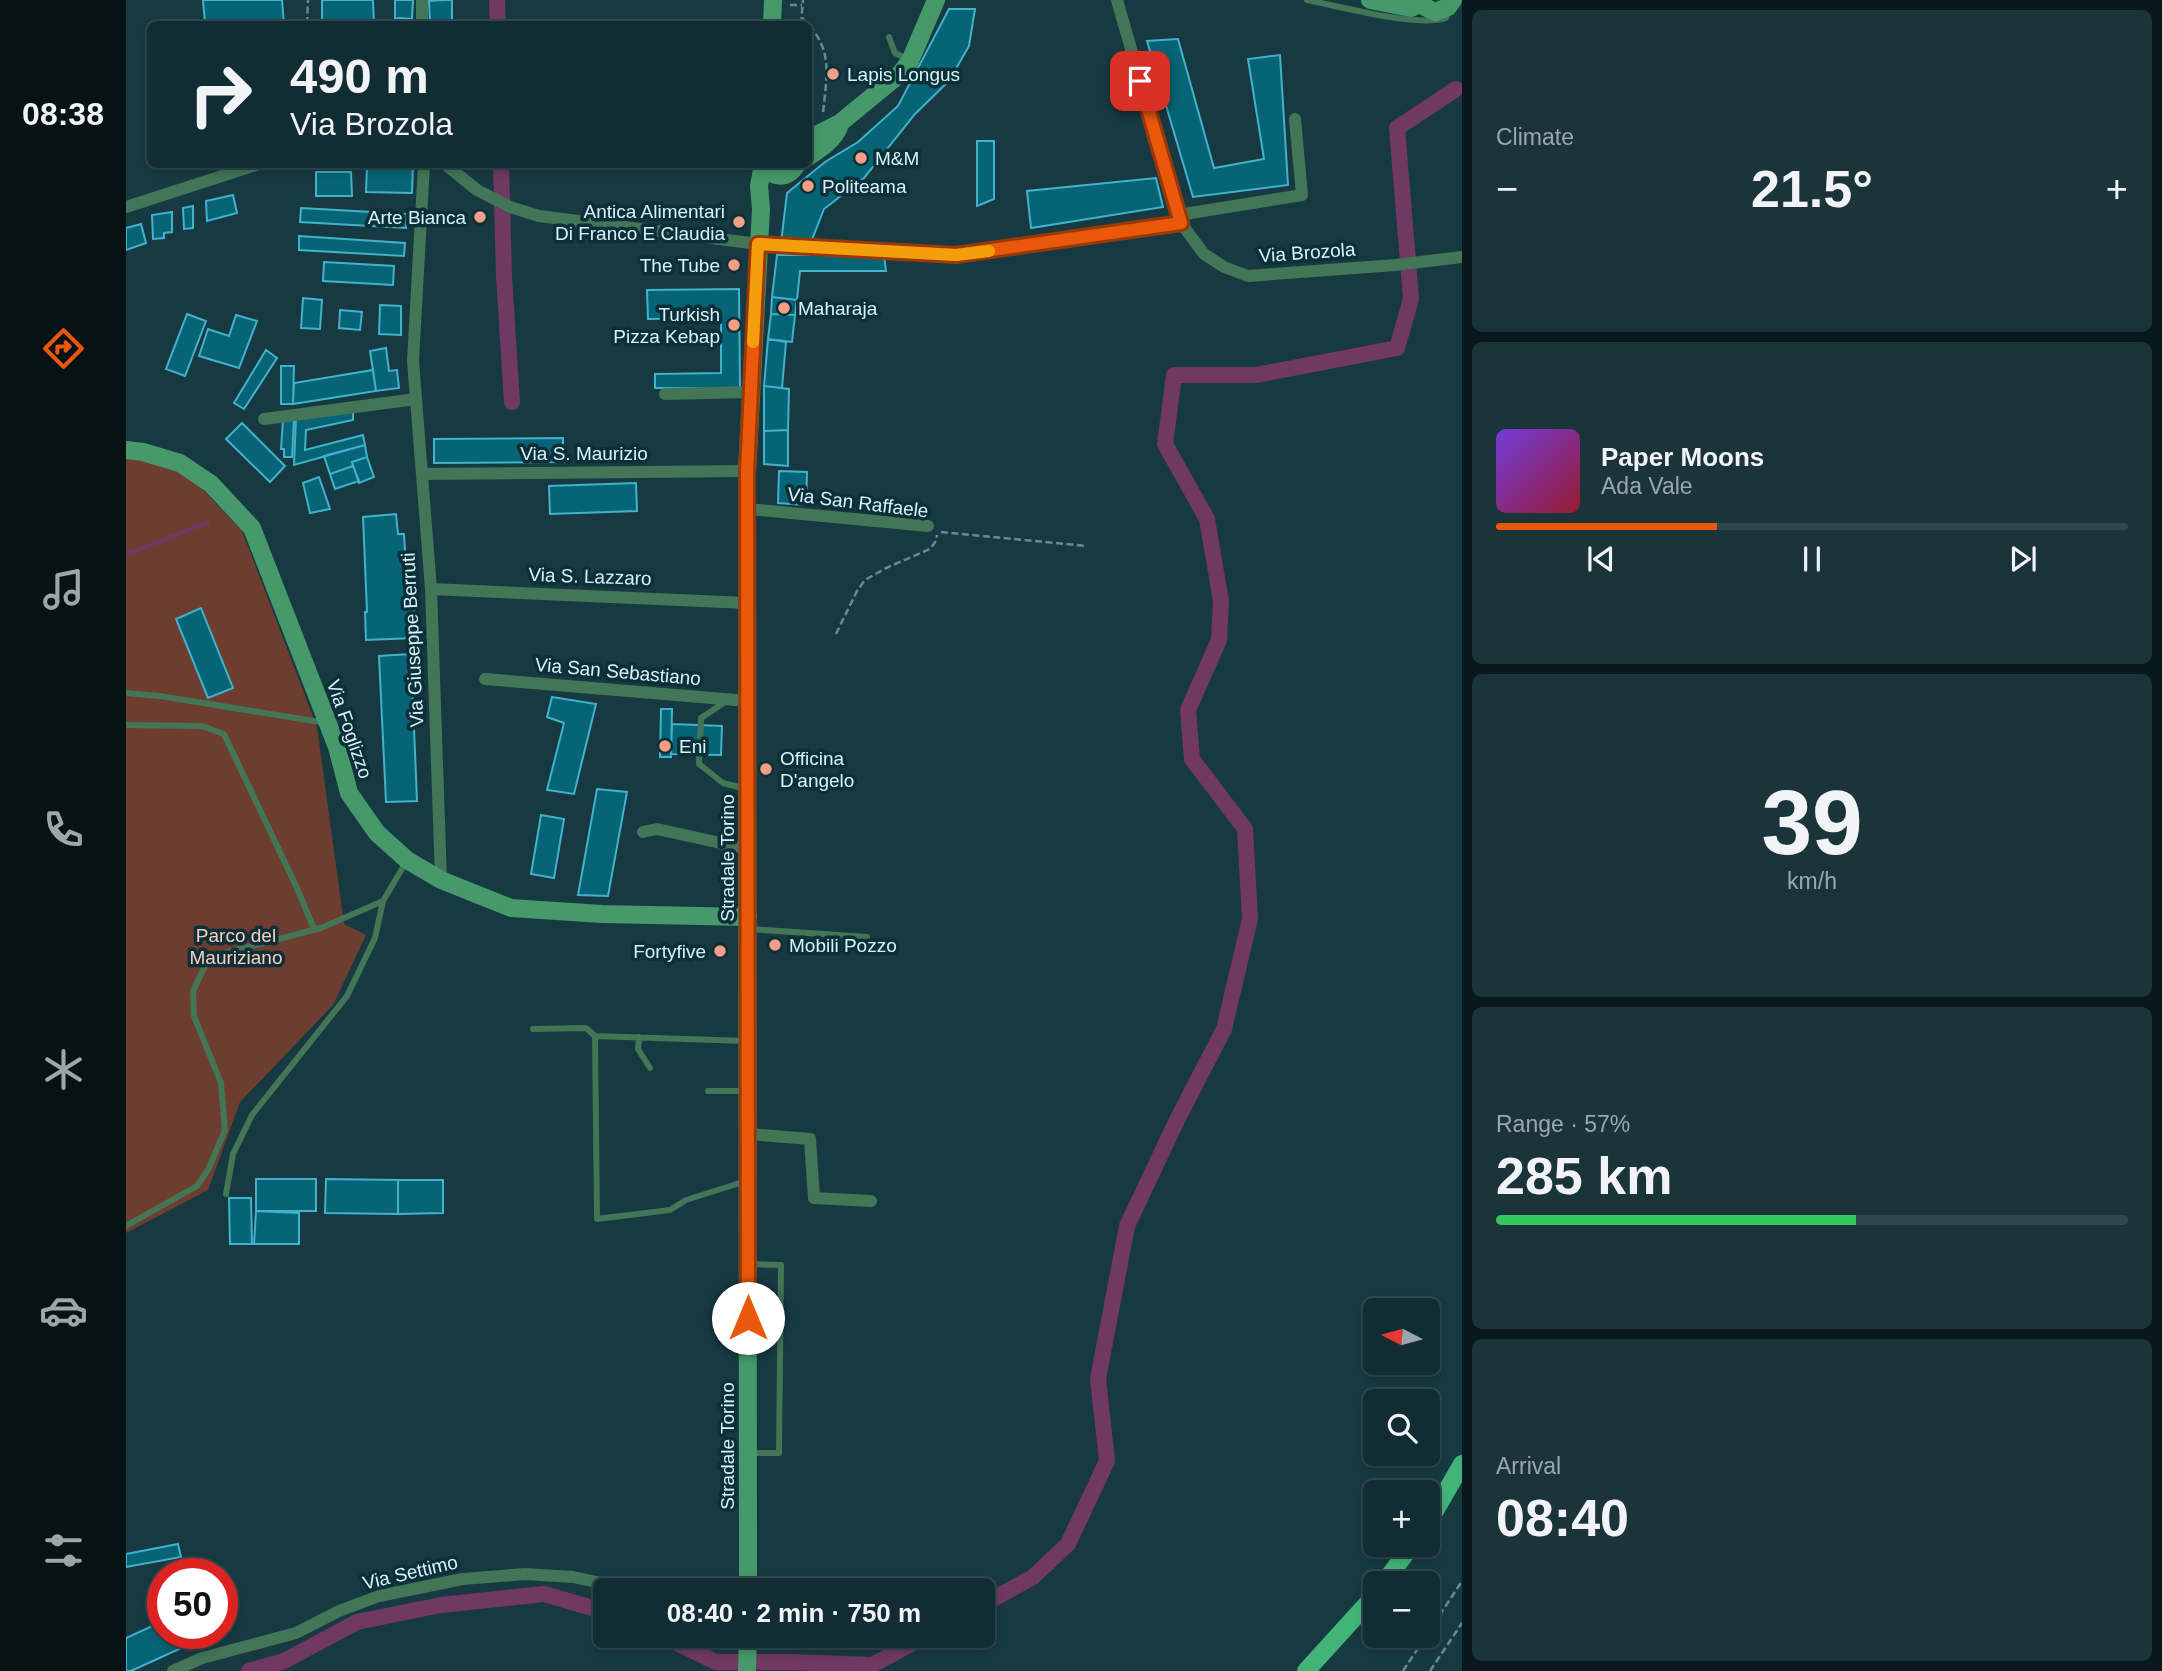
<!DOCTYPE html>
<html lang="en">
<head>
<meta charset="utf-8">
<style>
	:root { --surface:#112c32; --page:#1a343a; --text:#f1f3f6; --muted:#9ca7ac; --line:#30484d; --accent:#ea580c }
	body { margin:0; font-family:Arial,sans-serif; background:var(--page); color:var(--text); height:100vh; display:flex; flex-direction:column; font-size:26px; white-space:nowrap }
	* { box-sizing:border-box; margin:0 }
	p { font-size:23px; color:var(--muted) }
	.icon { flex:none; width:38px; height:38px; fill:none; stroke:currentColor; stroke-width:2; stroke-linecap:round; stroke-linejoin:round }
	.map { position:relative; flex:1; overflow:hidden }
	.panel { display:flex; flex-direction:column; gap:10px; padding:10px; background:#09181c; width:700px }
	.panel>* { flex:none }
	.banner { position:absolute; left:21px; top:21px; width:665px; height:147px; border-radius:10px; box-shadow:0 4px 10px #0003,0 0 0 2px var(--line); background:#112c32; color:var(--text); overflow:hidden }
	.needle { width:46px; rotate:276deg }
	.controls { position:absolute; left:1237px; top:1298px; display:grid; gap:14px }
	.controls a { display:grid; place-items:center; width:77px; height:77px; border-radius:10px; background:var(--surface); box-shadow:0 4px 10px #0003,0 0 0 2px var(--line); font-size:35px }
	.speed { position:absolute; left:21px; top:1558px; display:flex; gap:14px; font-size:35px; font-weight:700; text-align:center }
	.speed>* { display:grid; place-content:center; width:91px; height:91px; border-radius:50%; background:var(--surface); box-shadow:0 4px 10px #0003,0 0 0 2px var(--line); line-height:1 }
	.speed .limit { border:10px solid #d22; background:#fff; color:#111 }
	.pin { position:absolute; display:grid; place-items:center; width:60px; height:60px; color:#fff; margin:-30px; border-radius:14px; box-shadow:0 4px 10px #0006 }
	.me { position:absolute; width:77px; margin:-38px; rotate:0deg; stroke-linejoin:round; filter:drop-shadow(0 0 5px #0008) }
	.turn { display:flex; align-items:center; gap:24px; height:147px; padding:0 28px; font-size:32px }
	.turn .icon { width:91px; height:91px; stroke-width:2.5 }
	.turn b { display:block; font-size:49px; line-height:60px }
	.big { font-size:52px; font-weight:600; line-height:1.1 }
	.panel .widget { flex:1; display:flex; flex-direction:column; justify-content:center; gap:10px; min-width:0; padding:0 24px; border-radius:10px; background:var(--page) }
	.panel .dial { align-items:center; gap:0 }
	.dial b { font-size:91px; line-height:1 }
	.song { display:flex; align-items:center; gap:21px }
	.cover { width:84px; height:84px; border-radius:10px; background:linear-gradient(135deg,hsl(260 70% 55%),hsl(350 70% 35%)) }
	.played { height:7px; border-radius:4px; background:linear-gradient(90deg,var(--accent) 35%,var(--line) 35%) }
	.keys { display:flex; justify-content:space-around; direction:ltr }
	.heat { display:flex; justify-content:space-between; align-items:center; font-size:38px; direction:ltr }
	.charge { height:10px; border-radius:5px; background:linear-gradient(90deg,#34c759 57%,var(--line) 0) }
	.trip { position:absolute; left:467px; top:1578px; width:402px; height:70px; border-radius:10px; background:var(--surface); box-shadow:0 4px 10px #0003,0 0 0 2px var(--line); font-weight:600; line-height:70px; text-align:center }
	main { display:flex; flex:1; min-height:0 }
	.menu { display:flex; flex-direction:column; width:126px; justify-content:space-around; align-items:center; background:#071214; color:var(--muted) }
	.menu .icon { width:49px; height:49px }
	.menu .selected { color:var(--accent) }
	.menu b { font-size:32px; color:var(--text) }
	.map>svg:first-child { display:block }
	.green { fill:#6d3e30 }
	.lines { fill:none; stroke-linecap:round; stroke-linejoin:round }
	.stream { stroke:#713864; stroke-width:4.5 }
	.canal { stroke:#713864; stroke-width:16 }
	.building { fill:#076476; stroke:#42b1cb; stroke-width:2 }
	.path { stroke:#698991; stroke-width:2.5; stroke-dasharray:7 3.5; stroke-linecap:butt }
	.lane { stroke:#437557; stroke-width:6 }
	.street { stroke:#437557; stroke-width:12 }
	.secondary { stroke:#45996a; stroke-width:18 }
	.primary { stroke:#42b478; stroke-width:18 }
	.route-casing { stroke:#983908; stroke-width:18 }
	.route { stroke:#ea580c; stroke-width:12 }
	.slow { stroke:#f59e0b; stroke-width:12 }
	.poi-dot { fill:#f49e86; stroke:#0c2f38; stroke-width:2.5 }
	.labels { text-anchor:middle; stroke-width:7; stroke-linejoin:round; paint-order:stroke }
	.poi-label { font-size:19px; fill:#d6f2fa; stroke:#0c2f38; text-anchor:start }
	.street-label { font-size:19px; fill:#d6f2fa; stroke:#0c2f38 }
	.park-label { font-size:19px; fill:#f8cdc0; stroke:#0c2f38 }
</style>
</head>
<body>
<main>
<nav class="menu">
<b>08:38</b>
<svg class="icon selected" aria-label="directions" viewBox="0 0 24 24"><path d="M12 3l9 9-9 9-9-9zM9 14v-3h6M13 9l2 2-2 2"/></svg>
<svg class="icon" aria-label="music" viewBox="0 0 24 24"><path d="M9 18V5l10-2v13"/><circle cx="6" cy="18" r="3"/><circle cx="16" cy="16" r="3"/></svg>
<svg class="icon" aria-label="phone" viewBox="0 0 24 24"><path d="M5 4h4l2 5-3 2q2 4 5 5l2-3 5 2v4C11 20 4 13 5 4z"/></svg>
<svg class="icon" aria-label="climate" viewBox="0 0 24 24"><path d="M12 3v18M4 7l16 10M4 17L20 7"/></svg>
<svg class="icon" aria-label="car" viewBox="0 0 24 24"><path d="M5 17H2v-5l4-1 3-4h7l3 4 3 1v5h-3M9 17h6M6 11h13"/><circle cx="7" cy="17" r="2"/><circle cx="17" cy="17" r="2"/></svg>
<svg class="icon" aria-label="filters" viewBox="0 0 24 24"><path d="M4 7h16M4 17h16"/><circle cx="9" cy="7" r="2"/><circle cx="15" cy="17" r="2"/></svg>
</nav>
<div class="map">
<svg width="1336" height="1671" viewBox="0 0 1336 1671">
	<rect width="100%" height="100%" fill="#173a42"/>
	<path class="green" d="M0,454l63,21 53,56 75,196 27,197 22,11 -33,70 -93,97 -32,88 -82,43z"/>
	<g class="lines">
		<path class="stream" d="M0,555l82,-33"/>
		<path class="canal" d="M371,0l1,24
			M375,164l3,112 8,126
			M858,1604l49,-27 35,-33 39,-83 -9,-82 29,-153 50,-106 47,-91 26,-110 -5,-90 -53,-70 -4,-49 31,-70 2,-39 -14,-82 -42,-75 9,-69h82l141,-27 14,-49 -14,-171 59,-39
			M537,1636l53,26h75l81,3 54,-29
			M123,1671l35,-10 73,-39 84,-17 103,-11 62,18"/>
	</g>
	<path class="building" d="M77,0h79l2,24h-79z
		M196,0h51l1,24h-52z
		M269,0h18l-1,19 -17,-1z
		M318,0h8v24h-22l-1,-23z
		M823,9h26l-6,37 -20,35 -34,33 -51,64 -40,31 -13,33 -30,1 6,-50 38,-31 33,-20 40,-36z
		M273,18l13,1v5h-14z
		M1052,39l36,129 50,-9 -16,-100 32,-4 8,130 -95,12 -46,-156z
		M851,141h17v58l-17,7z
		M241,164h46l-1,29 -46,-1z
		M190,172h35l1,24h-36z
		M1030,178l7,29 -132,21 -4,-37z
		M107,195l4,18 -30,8 -1,-20z
		M67,206v22l-9,1 -1,-21z
		M175,208l106,6 -1,14 -106,-6z
		M46,212v20l-8,1v5l-11,1 -1,-24z
		M15,224l5,19 -20,7v-22z
		M173,236l106,7 -1,13 -105,-6z
		M651,255h107l2,16h-86l-3,29 -25,-3z
		M198,262l70,4 -1,19 -70,-4z
		M613,289l1,99h-85v-14l66,-1v-55l-73,1 -1,-29z
		M646,297l25,3 -2,15 -24,-1z
		M177,298l19,2 -2,29 -19,-1z
		M254,305l21,1v29l-22,-1z
		M214,310l22,2 -2,18 -21,-2z
		M61,314l19,7 -21,55 -19,-7z
		M645,314l24,1 -3,27 -24,-3z
		M110,315l21,6 -18,47 -40,-12 9,-27 21,7z
		M642,339l18,3 -4,46 -18,-2z
		M260,348l3,23 8,-1 2,18 -23,3 -6,-40z
		M140,350l11,8 -33,51 -10,-6z
		M155,366h13l-1,38h-12z
		M247,370l3,21 -83,13 1,-21z
		M638,386l25,3 -1,41 -24,1z
		M227,409v11l-47,10 -1,20 58,-15 2,10 -71,20 2,-47z
		M168,418l-2,39h-8v-8h-3l2,-29z
		M116,423l43,43 -15,16 -44,-43z
		M662,430v36l-24,-2v-33z
		M437,438v24l-129,1v-24z
		M239,445l2,12 -15,5 1,4 -23,8 -6,-18z
		M241,457l7,20 -15,6 -7,-21z
		M227,466l6,15 -24,8 -5,-15z
		M653,471l28,1 -1,33 -28,-2z
		M193,477l11,32 -20,4 -7,-30z
		M510,483l1,28 -87,3 -1,-28z
		M270,514l2,20h6l4,64h6l1,40 -49,2 -1,-28h2l-4,-95z
		M75,608l32,80 -25,10 -32,-79z
		M285,654l6,147 -31,1 -7,-146z
		M426,697l44,7 -22,90 -27,-4 17,-67 -17,-6z
		M535,709h11l-1,48h-11z
		M546,724l50,2 -1,29 -50,-1z
		M471,789l30,3 -19,104 -30,-1z
		M415,815l23,4 -10,59 -23,-4z
		M130,1179h60v32h-60z
		M200,1179l72,1v34l-73,-1z
		M272,1180h45v33l-45,1z
		M103,1198h22l1,46h-22z
		M130,1211l43,2v31h-45z
		M52,1544l3,13 -55,10v-13z
		M37,1621v12h46l1,2 -79,36h-5v-33z"/>
	<g class="lines">
		<path class="path" d="M664,5h12
			M676,18c32,30 25,55 21,95
			M181,24l1,-24
			M675,24l2,-24
			M815,532l145,14
			M710,634l21,-43 8,-11 21,-12 44,-19 6,-8 1,-6
			M1302,1633l34,-52
			M1277,1671l23,-35
			M1304,1671l32,-48"/>
		<path class="lane" d="M1181,0c32,6 111,28 139,18l2,-6
			M763,37l6,16 14,7
			M0,693l34,3 166,27
			M602,700l-27,18 -2,46 24,19 24,6
			M0,725l76,1 22,8 73,154 17,41
			M623,929l118,8
			M407,1029l53,-1 9,8
			M513,1037l-1,12 12,19
			M582,1091h38
			M620,1181l-60,19 -16,10 -73,9 -2,-183 151,5
			M100,1194l7,-40 19,-39 95,-119 28,-58 8,-37 23,-39
			M0,1226l71,-40 11,-16 17,-40 -4,-47 -27,-67 -1,-25 13,-27 22,-12 93,-24 62,-27
			M624,1453h29l2,-188 -31,-1"/>
		<path class="street" d="M296,0v24
			M991,0l64,223 23,31 20,13 24,9 147,-11 67,-8
			M298,164l-11,197 18,228 10,291
			M319,164l32,26 33,17 29,9 219,28 198,11 225,-32
			M0,207l133,-43
			M1052,215l124,-20 -7,-76
			M539,394l85,-2
			M138,419l152,-20
			M296,474l325,-3
			M622,509l180,17
			M305,589l316,14
			M359,679l263,22
			M517,832l14,-3 91,20
			M622,1134l62,5 4,59 57,3
			M592,1636l5,3 25,1
			M47,1671l29,-13 94,-25 43,-22 40,-15 84,-17 62,-5 48,3 38,8 12,6"/>
		<path class="secondary" d="M1244,0l41,8 10,-5
			M1294,0l5,7 10,5 13,-5 5,-7
			M646,24l1,-24
			M682,139l32,-16 61,-50 9,-12 26,-61
			M682,157c12,-8 26,-17 31,-30
			M638,164c9,16 24,15 33,0
			M0,450l17,2 37,11 31,21 41,44 85,219 12,46 28,40 30,27 34,20 70,28 91,6 146,3
			M622,1591l-1,-1120 14,-262 -2,-23 4,-22
			M621,1671l1,-35"/>
		<path class="primary" d="M1302,1523l34,-59
			M1257,1584l29,-39
			M1180,1671l70,-77"/>
	</g>
	<g class="lines">
		<g class="route-casing">
			<path id="route" d="M622,1318l-1,-847 11,-227 198,11 225,-32 -41,-142"/>
		</g>
		<use href="#route" class="route"/>
		<path class="slow" d="M627,342l5,-98 198,11 33,-4"/>
	</g>
	<g class="poi-dot">
		<circle cx="707" cy="74" r="7"/>
		<circle cx="735" cy="158" r="7"/>
		<circle cx="682" cy="186" r="7"/>
		<circle cx="354" cy="217" r="7"/>
		<circle cx="613" cy="222" r="7"/>
		<circle cx="608" cy="265" r="7"/>
		<circle cx="658" cy="308" r="7"/>
		<circle cx="608" cy="325" r="7"/>
		<circle cx="539" cy="746" r="7"/>
		<circle cx="640" cy="769" r="7"/>
		<circle cx="649" cy="945" r="7"/>
		<circle cx="594" cy="951" r="7"/>
	</g>
	<g class="labels">
		<g class="poi-label">
			<text x="721" y="81">Lapis Longus</text>
			<text x="749" y="165">M&amp;M</text>
			<text x="696" y="193">Politeama</text>
			<text x="599" y="218" text-anchor="end">Antica Alimentari<tspan x="599" dy="22">Di Franco E Claudia</tspan></text>
			<text x="340" y="224" text-anchor="end">Arte Bianca</text>
			<text x="594" y="272" text-anchor="end">The Tube</text>
			<text x="672" y="315">Maharaja</text>
			<text x="594" y="321" text-anchor="end">Turkish<tspan x="594" dy="22">Pizza Kebap</tspan></text>
			<text x="553" y="753">Eni</text>
			<text x="654" y="765">Officina<tspan x="654" dy="22">D'angelo</tspan></text>
			<text x="663" y="952">Mobili Pozzo</text>
			<text x="580" y="958" text-anchor="end">Fortyfive</text>
		</g>
		<g class="street-label">
			<text transform="translate(1181 252) rotate(-4)" y="7">Via Brozola</text>
			<text x="458" y="460">Via S. Maurizio</text>
			<text transform="translate(732 502) rotate(7)" y="7">Via San Raffaele</text>
			<text transform="translate(464 576) rotate(2)" y="7">Via S. Lazzaro</text>
			<text transform="translate(286 640) rotate(-93)" y="7">Via Giuseppe Berruti</text>
			<text transform="translate(492 671) rotate(5)" y="7">Via San Sebastiano</text>
			<text transform="translate(224 729) rotate(71)" y="7">Via Foglizzo</text>
			<text transform="translate(601 858) rotate(-90)" y="7">Stradale Torino</text>
			<text transform="translate(601 1446) rotate(-90)" y="7">Stradale Torino</text>
			<text transform="translate(284 1572) rotate(-13)" y="7">Via Settimo</text>
		</g>
		<g class="park-label">
			<text x="110" y="942">Parco del<tspan x="110" dy="22">Mauriziano</tspan></text>
		</g>
	</g>
</svg>
<div class="controls">
<a><svg class="needle" viewBox="-14 -14 28 28"><path d="M0-13l5 13h-10z" fill="#e53935"/><path d="M0 13l5-13h-10z" fill="#9ca7ac"/></svg></a>
<a><svg class="icon" aria-label="search" viewBox="0 0 24 24"><circle cx="10" cy="10" r="6"/><path d="M15 15l6 6"/></svg></a>
<a>+</a>
<a>−</a>
</div>
<div class="speed"><div class="limit">50</div></div>
<div class="pin" style="left:1014px;top:81px;background:#d93025"><svg class="icon" aria-label="arrive" viewBox="0 0 24 24"><path d="M6 21V4h12l-3 4 3 4H6"/></svg></div>
<svg class="me" style="left:622px;top:1318px" viewBox="-20 -20 40 40"><circle r="19" fill="#fff"/><path d="M0-13L10 11 0 6-10 11z" fill="#ea580c"/></svg>
<div class="trip">08:40 · 2 min · 750 m</div>
<div class="banner">
<div class="turn"><svg class="icon" aria-label="right" viewBox="0 0 24 24"><path d="M7 20v-9h11M14 6l5 5-5 5"/></svg><div><b>490 m</b>Via Brozola</div></div>
</div>
</div>
<section class="panel">
<div class="widget"><p>Climate</p>
<div class="heat"><a>−</a><b class="big">21.5°</b><a>+</a></div>
</div>
<div class="widget">
<div class="song"><i class="cover"></i><div><b>Paper Moons</b><p>Ada Vale</p></div></div>
<div class="played"></div>
<div class="keys"><svg class="icon" aria-label="previous" viewBox="0 0 24 24"><path d="M18 5L8 12l10 7zM5 5v14"/></svg><svg class="icon" aria-label="pause" viewBox="0 0 24 24"><path d="M8 5v14M16 5v14"/></svg><svg class="icon" aria-label="next" viewBox="0 0 24 24"><path d="M6 5l10 7-10 7zM19 5v14"/></svg></div>
</div>
<div class="widget dial"><b>39</b><p>km/h</p></div>
<div class="widget"><p>Range · 57%</p><b class="big">285 km</b><div class="charge"></div></div>
<div class="widget"><p>Arrival</p><b class="big">08:40</b></div>
</section>
</main>
</body>
</html>
